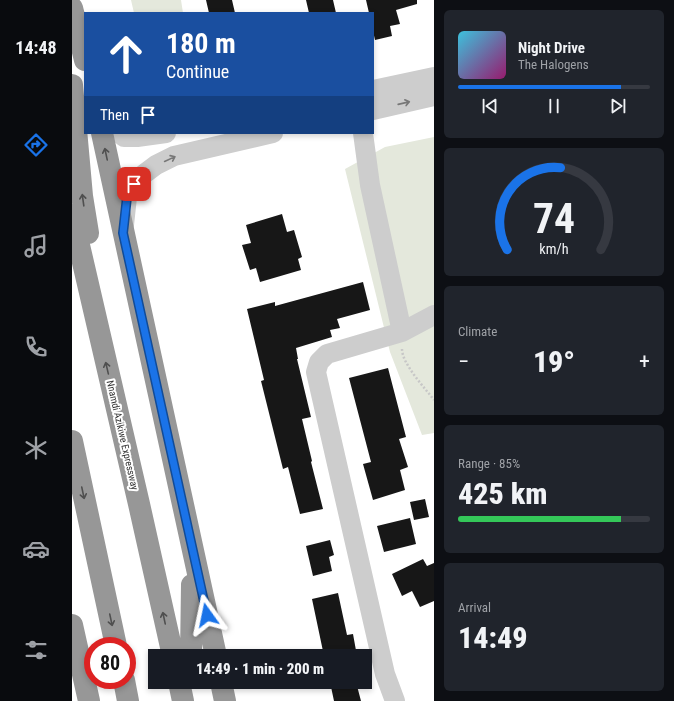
<!DOCTYPE html>
<html lang="en">
<head>
<meta charset="utf-8">
<style>
	:root { --surface:#171b24; --page:#20242c; --text:#f1f3f6; --muted:#9ea1a6; --line:#363941; --accent:#1a73e8 }
	body { margin:0; font-family:"Roboto Condensed",sans-serif; background:var(--page); color:var(--text); height:100vh; display:flex; flex-direction:column; font-size:15px; white-space:nowrap }
	* { box-sizing:border-box; margin:0 }
	p { font-size:13px; color:var(--muted) }
	.icon { flex:none; width:22px; height:22px; fill:none; stroke:currentColor; stroke-width:2; stroke-linecap:round; stroke-linejoin:round }
	.map { position:relative; flex:1; overflow:hidden }
	.side { display:flex; flex-direction:column; gap:10px; padding:10px; background:#0d0f14; width:240px }
	.side>* { flex:none }
	.top-card { position:absolute; left:12px; top:12px; width:290px; height:122px; border-radius:0px; box-shadow:0 2px 6px #0003; background:#1a4fa0; color:#fff; overflow:hidden }
	.speed { position:absolute; left:12px; top:637px; display:flex; gap:8px; font-size:20px; font-weight:700; text-align:center }
	.speed>* { display:grid; place-content:center; width:52px; height:52px; border-radius:50%; background:var(--surface); box-shadow:0 2px 6px #0003; line-height:1 }
	.speed .limit { border:6px solid #d22; background:#fff; color:#111 }
	.pin { position:absolute; display:grid; place-items:center; width:34px; height:34px; color:#fff; margin:-17px; border-radius:8px; box-shadow:0 2px 6px #0006 }
	.me { position:absolute; width:44px; margin:-22px; rotate:348deg; stroke-linejoin:round; filter:drop-shadow(0 0 3px #0008) }
	.turn { display:flex; align-items:center; gap:14px; height:84px; padding:0 16px; font-size:18px }
	.turn .icon { width:52px; height:52px; stroke-width:2.5 }
	.turn b { display:block; font-size:28px; line-height:34px }
	.then { display:flex; align-items:center; height:38px; padding:0 16px; background:#0003; gap:8px; font-size:15px }
	.big { font-size:30px; font-weight:800; line-height:1.1 }
	.side .card { flex:1; display:flex; flex-direction:column; justify-content:center; gap:6px; min-width:0; padding:0 14px; border-radius:6px; background:var(--page) }
	.side .dial { align-items:center; gap:0 }
	.dial svg { height:104px; overflow:visible; fill:none; stroke:var(--line); stroke-width:7; stroke-linecap:round; text-anchor:middle }
	.dial text { fill:var(--text); stroke:none }
	.song { display:flex; align-items:center; gap:12px }
	.cover { width:48px; height:48px; border-radius:6px; background:linear-gradient(135deg,hsl(190 70% 55%),hsl(320 70% 35%)) }
	.played { height:4px; border-radius:2px; background:linear-gradient(90deg,var(--accent) 85%,var(--line) 85%) }
	.keys { display:flex; justify-content:space-around; direction:ltr }
	.heat { display:flex; justify-content:space-between; align-items:center; font-size:22px; direction:ltr }
	.charge { height:6px; border-radius:3px; background:linear-gradient(90deg,#34c759 85%,var(--line) 0) }
	.trip { position:absolute; left:76px; top:649px; width:224px; height:40px; border-radius:0px; background:var(--surface); box-shadow:0 2px 6px #0003; font-weight:800; line-height:40px; text-align:center }
	main { display:flex; flex:1; min-height:0 }
	.tab-bar { display:flex; flex-direction:column; width:72px; justify-content:space-around; align-items:center; background:#090b0e; color:var(--muted) }
	.tab-bar .icon { width:28px; height:28px }
	.tab-bar .current { color:var(--accent) }
	.tab-bar b { font-size:18px; color:var(--text) }
	.map>svg:first-child { display:block }
	.green { fill:#e4e8dc }
	.building { fill:#171717 }
	.lines { fill:none; stroke-linecap:round; stroke-linejoin:round }
	.path { stroke:#c7c7c7; stroke-width:2.5; stroke-dasharray:2 2; stroke-linecap:butt }
	.minor { stroke:#cdcdcd; stroke-width:20 }
	.highway { stroke:#979797; stroke-width:22 }
	.oneway { stroke:#777 }
	.oneway2 { stroke:#4f4f4f }
	.route-casing { stroke:#114b97; stroke-width:10 }
	.route { stroke:#1a73e8; stroke-width:7 }
	.labels { text-anchor:middle; stroke-width:4; stroke-linejoin:round; paint-order:stroke }
	.street-label { font-size:10px; fill:#303030; stroke:#fff }
</style>
</head>
<body>
<main>
<nav class="tab-bar">
<b>14:48</b>
<svg class="icon current" aria-label="directions" viewBox="0 0 24 24"><path d="M12 3l9 9-9 9-9-9zM9 14v-3h6M13 9l2 2-2 2"/></svg>
<svg class="icon" aria-label="music" viewBox="0 0 24 24"><path d="M9 18V5l10-2v13"/><circle cx="6" cy="18" r="3"/><circle cx="16" cy="16" r="3"/></svg>
<svg class="icon" aria-label="phone" viewBox="0 0 24 24"><path d="M5 4h4l2 5-3 2q2 4 5 5l2-3 5 2v4C11 20 4 13 5 4z"/></svg>
<svg class="icon" aria-label="climate" viewBox="0 0 24 24"><path d="M12 3v18M4 7l16 10M4 17L20 7"/></svg>
<svg class="icon" aria-label="car" viewBox="0 0 24 24"><path d="M5 17H2v-5l4-1 3-4h7l3 4 3 1v5h-3M9 17h6M6 11h13"/><circle cx="7" cy="17" r="2"/><circle cx="17" cy="17" r="2"/></svg>
<svg class="icon" aria-label="filters" viewBox="0 0 24 24"><path d="M4 7h16M4 17h16"/><circle cx="9" cy="7" r="2"/><circle cx="15" cy="17" r="2"/></svg>
</nav>
<div class="map">
<svg width="362" height="701" viewBox="0 0 362 701">
	<rect width="100%" height="100%" fill="#fff"/>
	<path class="green" d="M59,0h50l2,13h-49z
		M362,137v296l-12,2 -32,-83 -45,-183 40,-22z"/>
	<path class="building" d="M134,0h26l3,13h-26z
		M234,0h27l3,13h-27z
		M294,0h51v4l-21,6 4,14 -10,2 2,10 -17,4 -2,-9v-18h-4z
		M210,214l5,18 7,-2 8,27 -4,2 3,11 -41,12 -4,-14 -6,2 -8,-25 9,-2 -5,-18z
		M291,282l7,28 -33,9 3,9 -10,2 2,7 -36,11 2,11h-1l14,58 -9,2 10,42 -1,1 12,47 -23,5 -12,-47 -5,2 -22,-88 3,-1 -17,-71 28,-7v4z
		M316,368l18,69 -7,2 9,28 -8,3 5,20 -32,10 -10,-36 8,-2 -22,-84z
		M353,499l4,18 -15,3 -4,-18z
		M338,518l6,26 -32,8 -7,-26z
		M258,540l4,15 -5,2 3,14 -19,5 -7,-30z
		M351,559l4,7 7,-3v38l-14,6 -8,-16 -10,5 -10,-22z
		M266,593l9,42 6,-1 4,22h-33l-12,-57z
		M258,682h26l5,19h-27z"/>
	<g class="lines">
		<path class="path" d="M330,349c0,15 23,39 32,51"/>
		<path class="minor" d="M301,90l61,-13
			M301,110l61,-14
			M47,133l5,4h13l29,-4
			M291,133l7,52 32,147
			M52,225l3,-28 7,-13 10,-10 12,-9 18,-9 99,-23
			M323,701l-10,-27 -69,-302 3,-10 8,-8 75,-22 32,-17"/>
		<path class="highway" d="M0,8l13,52
			M0,85l10,111 6,37
			M30,133c37,175 77,348 114,523
			M0,215l67,289 34,152
			M0,441l44,205
			M0,625l17,76
			M119,656l1,-71
			M52,680l4,21
			M107,682l4,19
			M149,682l4,19"/>
	</g>
	<defs><path id="oneway-shaft" d="M-6 0H5M1.5-3L5.5 0L1.5 3" fill="none" stroke-width="1.6" stroke-linecap="round" stroke-linejoin="round"/></defs>
	<g class="oneway">
		<use href="#oneway-shaft" transform="translate(332 103) rotate(-13)"/>
		<use href="#oneway-shaft" transform="translate(98 159) rotate(-25)"/>
	</g>
	<g class="oneway2">
		<use href="#oneway-shaft" transform="translate(34 154) rotate(-102)"/>
		<use href="#oneway-shaft" transform="translate(11 200) rotate(-98)"/>
		<use href="#oneway-shaft" transform="translate(35 368) rotate(-103)"/>
		<use href="#oneway-shaft" transform="translate(11 493) rotate(78)"/>
		<use href="#oneway-shaft" transform="translate(92 618) rotate(-102)"/>
		<use href="#oneway-shaft" transform="translate(39 620) rotate(78)"/>
	</g>
	<g class="lines">
		<g class="route-casing">
			<path id="route" d="M62,184l-7,13 -4,36 84,382"/>
		</g>
		<use href="#route" class="route"/>
	</g>
	<g class="labels">
		<g class="street-label">
			<text transform="translate(51 435) rotate(77)" y="4">Nnamdi Azikiwe Expressway</text>
		</g>
	</g>
</svg>
<div class="speed"><div class="limit">80</div></div>
<div class="pin" style="left:62px;top:184px;background:#d93025"><svg class="icon" aria-label="arrive" viewBox="0 0 24 24"><path d="M6 21V4h12l-3 4 3 4H6"/></svg></div>
<svg class="me" style="left:135px;top:615px" viewBox="-20 -20 40 40"><path d="M0-17L14 15 0 8-14 15z" fill="#1a73e8" stroke="#fff" stroke-width="4"/></svg>
<div class="trip">14:49 · 1 min · 200 m</div>
<div class="top-card">
<div class="turn"><svg class="icon" aria-label="ahead" viewBox="0 0 24 24"><path d="M12 20V5M6 11l6-6 6 6"/></svg><div><b>180 m</b>Continue</div></div>
<div class="then">Then<svg class="icon" aria-label="arrive" viewBox="0 0 24 24"><path d="M6 21V4h12l-3 4 3 4H6"/></svg></div>
</div>
</div>
<section class="side">
<div class="card">
<div class="song"><i class="cover"></i><div><b>Night Drive</b><p>The Halogens</p></div></div>
<div class="played"></div>
<div class="keys"><svg class="icon" aria-label="previous" viewBox="0 0 24 24"><path d="M18 5L8 12l10 7zM5 5v14"/></svg><svg class="icon" aria-label="pause" viewBox="0 0 24 24"><path d="M8 5v14M16 5v14"/></svg><svg class="icon" aria-label="next" viewBox="0 0 24 24"><path d="M6 5l10 7-10 7zM19 5v14"/></svg></div>
</div>
<div class="card dial"><svg viewBox="0 0 100 80">
<path d="M14 69A42 42 0 1 1 86 69"/>
<path d="M14 69A42 42 0 0 1 55 6" stroke="#1a73e8"/>
<text x="50" y="56" font-size="32" font-weight="700">74</text>
<text x="50" y="72" font-size="11">km/h</text>
</svg></div>
<div class="card"><p>Climate</p>
<div class="heat"><a>−</a><b class="big">19°</b><a>+</a></div>
</div>
<div class="card"><p>Range · 85%</p><b class="big">425 km</b><div class="charge"></div></div>
<div class="card"><p>Arrival</p><b class="big">14:49</b></div>
</section>
</main>
</body>
</html>
